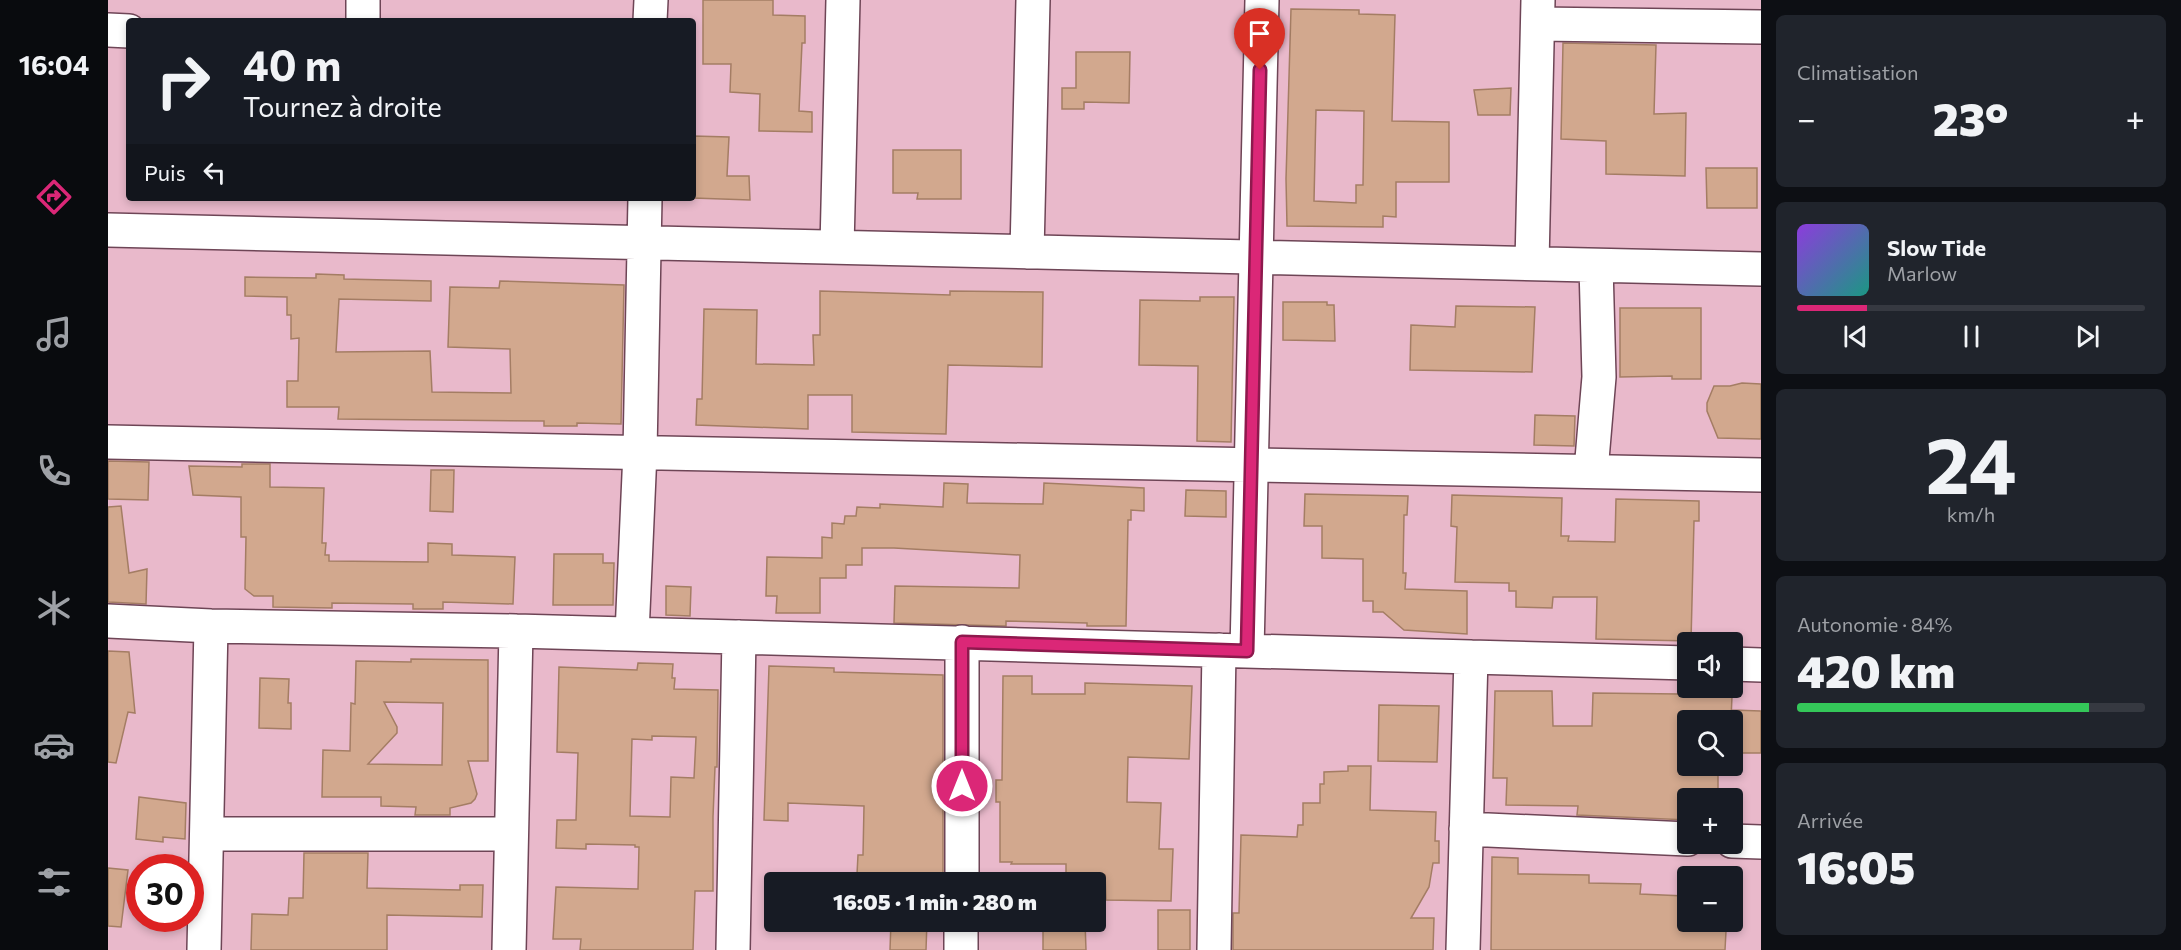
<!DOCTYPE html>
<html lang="fr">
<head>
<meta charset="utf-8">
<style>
	:root { --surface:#171b24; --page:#20242c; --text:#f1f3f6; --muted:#9ea1a6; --line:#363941; --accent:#db2777 }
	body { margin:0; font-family:Commissioner,sans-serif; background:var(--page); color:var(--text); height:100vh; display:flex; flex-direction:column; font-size:22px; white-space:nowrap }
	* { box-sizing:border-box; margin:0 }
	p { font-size:20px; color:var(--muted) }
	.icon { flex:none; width:33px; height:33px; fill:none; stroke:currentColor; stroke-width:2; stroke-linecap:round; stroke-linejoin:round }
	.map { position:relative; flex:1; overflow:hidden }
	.side { display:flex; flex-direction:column; gap:15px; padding:15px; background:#0d0f14; width:420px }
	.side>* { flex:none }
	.banner { position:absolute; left:18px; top:18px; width:570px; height:183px; border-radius:6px; box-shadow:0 3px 9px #0003; background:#171b24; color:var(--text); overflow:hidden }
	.tools { position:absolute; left:1569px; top:632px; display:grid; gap:12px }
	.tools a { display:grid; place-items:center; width:66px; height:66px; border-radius:6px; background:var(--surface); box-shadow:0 3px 9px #0003; font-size:30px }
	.speed { position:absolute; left:18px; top:854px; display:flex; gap:12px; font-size:30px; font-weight:700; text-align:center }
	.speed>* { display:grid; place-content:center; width:78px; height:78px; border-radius:50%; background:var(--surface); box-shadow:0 3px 9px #0003; line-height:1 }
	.speed .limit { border:9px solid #d22; background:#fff; color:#111 }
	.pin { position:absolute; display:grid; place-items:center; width:51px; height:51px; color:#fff; margin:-62px -26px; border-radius:50% 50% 50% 0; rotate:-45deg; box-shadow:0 0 6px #0007 }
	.pin .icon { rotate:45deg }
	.me { position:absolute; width:66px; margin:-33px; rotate:0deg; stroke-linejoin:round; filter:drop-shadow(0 0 4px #0008) }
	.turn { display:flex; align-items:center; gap:21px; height:126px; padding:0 18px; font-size:27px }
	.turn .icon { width:78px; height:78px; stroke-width:2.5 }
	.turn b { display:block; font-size:42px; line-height:51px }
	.then { display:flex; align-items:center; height:57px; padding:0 18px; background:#0003; gap:12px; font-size:22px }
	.big { font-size:45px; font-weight:800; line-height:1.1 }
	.side .widget { flex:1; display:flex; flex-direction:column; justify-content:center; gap:9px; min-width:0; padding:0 21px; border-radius:9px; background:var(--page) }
	.side .dial { align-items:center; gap:0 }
	.dial b { font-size:78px; line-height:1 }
	.song { display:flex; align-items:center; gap:18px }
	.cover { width:72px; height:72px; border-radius:9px; background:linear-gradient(135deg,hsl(270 70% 55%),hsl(170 70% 35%)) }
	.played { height:6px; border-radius:3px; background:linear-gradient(90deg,var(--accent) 20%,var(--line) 20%) }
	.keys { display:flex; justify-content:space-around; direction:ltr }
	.heat { display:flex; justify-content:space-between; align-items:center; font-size:33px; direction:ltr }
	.charge { height:9px; border-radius:4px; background:linear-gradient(90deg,#34c759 84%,var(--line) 0) }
	.trip { position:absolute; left:656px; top:872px; width:342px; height:60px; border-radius:6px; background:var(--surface); box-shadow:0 3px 9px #0003; font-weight:800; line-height:60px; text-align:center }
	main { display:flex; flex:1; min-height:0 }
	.menu { display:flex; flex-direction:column; width:108px; justify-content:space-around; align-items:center; background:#090b0e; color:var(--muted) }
	.menu .icon { width:42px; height:42px }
	.menu .current { color:var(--accent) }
	.menu b { font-size:27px; color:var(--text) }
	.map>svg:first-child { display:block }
	.building { fill:#d2a88e; stroke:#a47d64; stroke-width:1.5; fill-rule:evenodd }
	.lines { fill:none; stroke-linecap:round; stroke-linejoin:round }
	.minor-casing { stroke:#6e4556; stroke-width:36 }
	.minor { stroke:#fff; stroke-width:33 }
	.route-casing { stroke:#8e194d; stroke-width:15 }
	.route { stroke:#db2777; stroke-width:10 }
</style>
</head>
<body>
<main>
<nav class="menu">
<b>16:04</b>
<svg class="icon current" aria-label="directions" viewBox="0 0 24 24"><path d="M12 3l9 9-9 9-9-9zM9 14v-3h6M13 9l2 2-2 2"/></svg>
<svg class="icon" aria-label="music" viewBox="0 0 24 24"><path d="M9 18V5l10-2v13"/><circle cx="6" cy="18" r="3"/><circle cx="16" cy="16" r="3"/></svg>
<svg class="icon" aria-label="phone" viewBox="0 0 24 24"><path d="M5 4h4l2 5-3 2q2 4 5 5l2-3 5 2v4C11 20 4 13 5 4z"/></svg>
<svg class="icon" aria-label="climate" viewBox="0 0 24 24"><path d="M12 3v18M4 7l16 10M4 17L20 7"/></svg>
<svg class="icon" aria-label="car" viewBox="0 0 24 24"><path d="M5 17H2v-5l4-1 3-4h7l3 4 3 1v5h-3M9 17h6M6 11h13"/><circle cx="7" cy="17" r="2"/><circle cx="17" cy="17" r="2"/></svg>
<svg class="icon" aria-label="filters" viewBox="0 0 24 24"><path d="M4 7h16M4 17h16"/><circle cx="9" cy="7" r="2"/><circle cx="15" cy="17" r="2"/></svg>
</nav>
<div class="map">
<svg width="1653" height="950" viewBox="0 0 1653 950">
	<rect width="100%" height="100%" fill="#e9b9cb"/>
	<path class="building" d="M595,0h70v15l32,1v27h-3l-3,68 13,1v20l-53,-1 1,-37 -30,-2 1,-28h-28z
		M1183,9l68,1v4l36,1 -3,106 57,1v60h-53v35l-13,-1v11l-96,-1 -1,-47zM1208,110l48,1 -1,74h-7v18l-42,-2z
		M1455,43l93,2 -2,69 32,-1 -1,63 -79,-2v-33l-45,-2z
		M968,52h54l-1,51 -45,-1v7h-22v-21h14z
		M1403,88l-1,27h-32l-4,-25z
		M585,136l36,1 -2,39h22l1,24 -57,-2z
		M785,150h68v49h-44l1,-6h-25z
		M1598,168h51v40h-50z
		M208,274l28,1v4l87,2v20l-92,-2 -3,53 94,-1 2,41 79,1 -1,-44 -62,-2 2,-60 49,1 1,-7 124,4 -3,139 -44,-1v3h-33v-5l-206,-2 1,-12h-52v-26h11l1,-43 -8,1v-24h-4v-18l-42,-1v-19l71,1z
		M712,291l130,4v-4l93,1 -1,75 -94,-2 -2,69 -94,-2v-37h-44v34l-112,-4 1,-26h5l2,-90 53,1 -1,54 58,1 -1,-30h7z
		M1092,297h34l-3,145 -34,-1 1,-75 -59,-1 1,-65 60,1z
		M1175,302h44v3h7l1,36 -52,-1z
		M1348,306l79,1 -3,65 -122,-2 1,-45 44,2z
		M1512,308h81v71h-29v-3l-52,1z
		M1634,383l19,1v55l-43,-1 -11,-27v-8l7,-17h16z
		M1427,415l40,1 -1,30 -40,-1z
		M0,461l41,1 -1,38 -40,-1z
		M134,464h28v23l54,1 -2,55h4l-1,12h4v6l99,1v-19l24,1v11l63,2 -2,47 -70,-2v7h-30v-5l-81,-1v5l-59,-1v-11h-19l-9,-7 1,-52h-5v-40l-48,-2 -4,-29 53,1z
		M323,470h23l-1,42 -23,-1z
		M836,483l24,1 -1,19 76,1 1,-21 100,5v23l-13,-1v10h-3l-2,106h-39v-3l-81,-2v5l-112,-3 1,-37 124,2 1,-33 -126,-7h-32v17h-16v13h-26v35h-44l1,-17h-11l1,-39 55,1v-21l10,1v-15l12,1 1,-8h11l1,-9 23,1v-4l63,3z
		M1078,490l40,1v26l-41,-1z
		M1197,494l103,2 -1,19h-3l-1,58h3l-1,16 62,2v43l-63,-4 -21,-18h-10v-11h-10v-42l-41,-1v-32h-18z
		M1344,495l110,3 -1,38h8l-1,5 47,1 1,-43 83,2v20h-5l-3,120 -95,-2 1,-42h-44l-1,11 -36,-1v-16h-7v-8l-54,-1 2,-55 -6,-1z
		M13,506l8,67 18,-4 -1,35 -38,-2v-95z
		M446,554h49v9h11l-1,42h-60z
		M558,586l25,1 -1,29 -24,-1z
		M0,651l21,1 6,61 -7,-1 -12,51 -8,-1z
		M303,659l77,1v101h-20l9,33 -2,5 -4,4 -21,5v7h-35l1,-8 -35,-1v-9h-59l1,-47 27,1 1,-48 4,1 1,-43 55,1zM276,702l59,1 -1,62 -74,-1 29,-31v-6z
		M530,663l35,1 -1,14h3l-1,11 44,1 -1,77h-2l-2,50v74h-18l-2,59h-113l1,-11h-28l3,-52 82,2 1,-42h-4v-2l-49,-1v5l-30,-1 1,-28h19l2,-67 -21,-1 2,-85 78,3zM544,736l44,1 -2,41 -23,-1 -1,40 -40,-1 2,-77 20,1z
		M661,666l65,2v4l109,3v199h-86l1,-19h5l1,-49 -76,-3v18l-24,-1z
		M895,676h29v18h53v-11l107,3 -3,73 -61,-2 -1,45 34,1 -2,46h14l-2,52 -65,-1 -1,-25h-39v-11h-55l1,-2h-12v-60h-4v-22h6z
		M152,678l29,1 -1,24h3v26l-32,-1z
		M1387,691h57l1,35h39l1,-33 87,1v2h52l-1,24h-43v45h30v33h-30v22l-111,-5 1,-9 -72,-1 1,-27h-14z
		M1271,705l60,1 -2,56 -59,-1z
		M1624,710l29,1v42h-29z
		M1240,766h23l-1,44 66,2 -1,29h4v22h-6l-4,24 -18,31h23l-1,32h-200v-37h6l2,-78 56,2 1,-12h5v-22h17v-19h4v-12l24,-1z
		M31,797l47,6 -1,36 -22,-2v5l-27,-3z
		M196,853h64l-1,35 93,2v-5h23l-1,32 -95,-2v35h-136l1,-36 36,1 1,-17h14z
		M1384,857l26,1v16l71,1v8l52,1 -1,10 45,2v16h3v9h25v10h13l-1,19h-234z
		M0,868l20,2 -7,57 -13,-1z
		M1050,910h32v40h-32z
		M783,921h36l-1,29h-36z
		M935,921h42l1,29h-43z"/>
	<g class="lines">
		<g class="minor-casing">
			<path id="minor" d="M255,0v21
				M542,21l1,-21
				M1430,24l223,3
				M0,30l21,1
				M0,230l1653,39
				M729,247l6,-247
				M919,252l6,-252
				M1424,263l6,-263
				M0,442l1653,33
				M1483,471l8,-94 -3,-111
				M0,621l103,5 305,5 1172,32
				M524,634l8,-182 5,-254
				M1139,651l15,-651
				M1624,664l29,1
				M1358,829l222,10
				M99,834h304
				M1624,841l29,1
				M854,882v-240
				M96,950l7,-324
				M401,950l7,-319
				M625,950l6,-313
				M853,950v-29
				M1106,950l5,-300
				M1355,950l8,-293"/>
		</g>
		<use href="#minor" class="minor"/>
	</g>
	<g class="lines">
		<g class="route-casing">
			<path id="route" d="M854,786v-144l285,9 13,-581"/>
		</g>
		<use href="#route" class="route"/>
	</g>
</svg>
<div class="tools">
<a><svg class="icon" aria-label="sound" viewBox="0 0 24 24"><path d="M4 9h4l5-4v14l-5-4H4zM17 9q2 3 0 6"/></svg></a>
<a><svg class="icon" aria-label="search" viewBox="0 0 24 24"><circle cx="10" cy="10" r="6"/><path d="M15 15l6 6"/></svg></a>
<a>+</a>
<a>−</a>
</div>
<div class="speed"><div class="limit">30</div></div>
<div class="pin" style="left:1152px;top:70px;background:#d93025"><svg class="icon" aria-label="arrive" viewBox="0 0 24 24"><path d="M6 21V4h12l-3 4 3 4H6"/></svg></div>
<svg class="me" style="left:854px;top:786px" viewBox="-20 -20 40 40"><circle r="17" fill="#db2777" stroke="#fff" stroke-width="3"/><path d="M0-11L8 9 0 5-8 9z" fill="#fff"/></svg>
<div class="trip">16:05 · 1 min · 280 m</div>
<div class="banner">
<div class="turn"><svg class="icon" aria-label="right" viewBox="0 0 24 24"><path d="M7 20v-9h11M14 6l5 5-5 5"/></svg><div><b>40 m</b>Tournez à droite</div></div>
<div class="then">Puis<svg class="icon" aria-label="left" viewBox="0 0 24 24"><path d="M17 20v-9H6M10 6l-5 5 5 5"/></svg></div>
</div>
</div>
<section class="side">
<div class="widget"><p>Climatisation</p>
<div class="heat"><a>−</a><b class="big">23°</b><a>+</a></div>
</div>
<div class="widget">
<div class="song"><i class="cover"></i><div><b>Slow Tide</b><p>Marlow</p></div></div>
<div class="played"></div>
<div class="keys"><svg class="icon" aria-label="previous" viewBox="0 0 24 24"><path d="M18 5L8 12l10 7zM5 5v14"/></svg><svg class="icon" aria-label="pause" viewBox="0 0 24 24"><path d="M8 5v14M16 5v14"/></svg><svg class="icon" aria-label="next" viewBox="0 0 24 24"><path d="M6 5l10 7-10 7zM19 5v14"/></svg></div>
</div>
<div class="widget dial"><b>24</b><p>km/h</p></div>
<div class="widget"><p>Autonomie · 84%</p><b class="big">420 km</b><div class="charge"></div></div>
<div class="widget"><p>Arrivée</p><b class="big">16:05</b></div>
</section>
</main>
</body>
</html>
